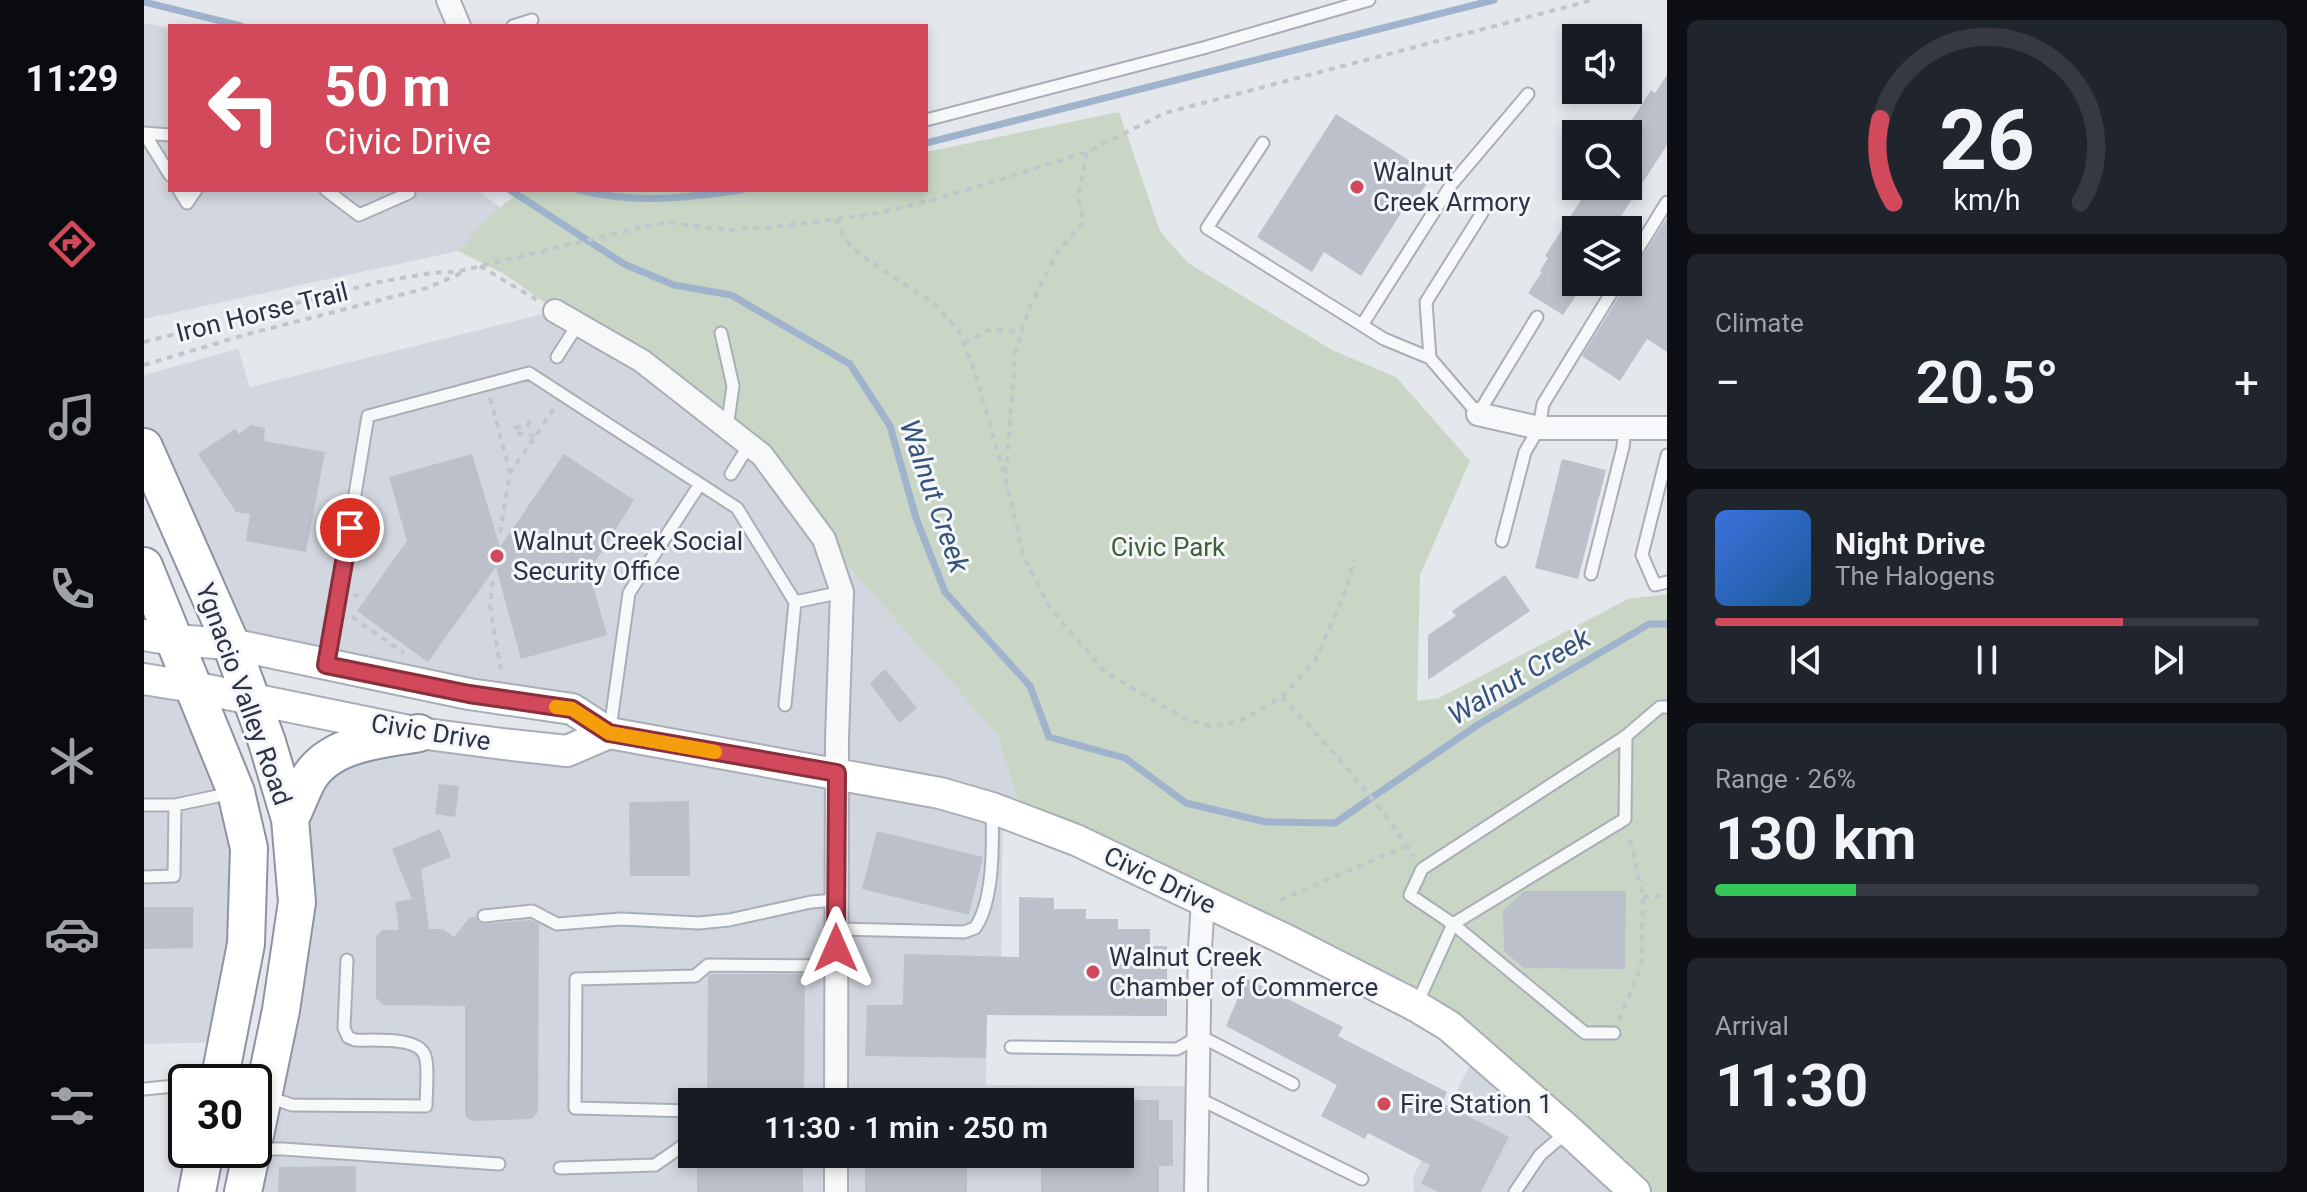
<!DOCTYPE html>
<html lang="en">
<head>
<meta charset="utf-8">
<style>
	:root { --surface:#171b24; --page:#20242c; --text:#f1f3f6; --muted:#9ea1a6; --line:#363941; --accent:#d1495b }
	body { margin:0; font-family:Roboto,sans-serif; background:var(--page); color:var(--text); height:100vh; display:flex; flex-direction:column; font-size:30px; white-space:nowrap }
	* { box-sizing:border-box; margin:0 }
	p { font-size:26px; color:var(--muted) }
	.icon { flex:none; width:44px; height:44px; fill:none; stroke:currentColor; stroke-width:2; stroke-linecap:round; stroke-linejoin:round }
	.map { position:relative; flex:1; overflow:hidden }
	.sheet { display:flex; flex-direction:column; gap:20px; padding:20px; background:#0d0f14; width:640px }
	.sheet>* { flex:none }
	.banner { position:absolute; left:24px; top:24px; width:760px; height:168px; border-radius:0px; box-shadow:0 4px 12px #0003; background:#d1495b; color:#fff; overflow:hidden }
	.controls { position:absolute; left:1418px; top:24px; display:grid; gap:16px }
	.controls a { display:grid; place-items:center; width:80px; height:80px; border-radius:0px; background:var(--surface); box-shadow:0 4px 12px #0003; font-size:40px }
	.speed { position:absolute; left:24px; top:1064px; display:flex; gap:16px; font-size:40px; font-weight:700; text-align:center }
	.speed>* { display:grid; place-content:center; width:104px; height:104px; border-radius:50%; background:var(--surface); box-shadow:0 4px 12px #0003; line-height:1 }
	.speed .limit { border:4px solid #111; border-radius:12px; background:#fff; color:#111 }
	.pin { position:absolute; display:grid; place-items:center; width:68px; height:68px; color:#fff; margin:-34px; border:4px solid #fff; border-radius:50%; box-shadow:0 2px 8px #0007 }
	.me { position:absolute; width:88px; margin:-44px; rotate:0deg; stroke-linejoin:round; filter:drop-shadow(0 0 6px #0008) }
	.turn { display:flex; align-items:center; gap:28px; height:168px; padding:0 24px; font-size:36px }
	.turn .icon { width:104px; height:104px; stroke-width:2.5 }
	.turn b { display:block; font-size:56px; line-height:68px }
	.big { font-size:60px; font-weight:600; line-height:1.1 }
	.sheet .tile { flex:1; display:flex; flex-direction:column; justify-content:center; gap:12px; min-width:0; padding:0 28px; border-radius:12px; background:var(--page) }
	.sheet .dial { align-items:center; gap:0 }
	.dial svg { height:208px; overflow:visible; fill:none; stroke:var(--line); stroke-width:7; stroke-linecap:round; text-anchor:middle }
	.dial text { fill:var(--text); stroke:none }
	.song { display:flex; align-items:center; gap:24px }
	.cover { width:96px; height:96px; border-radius:12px; background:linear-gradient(135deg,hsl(220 70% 55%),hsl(210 70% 35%)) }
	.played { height:8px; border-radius:4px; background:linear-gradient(90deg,var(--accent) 75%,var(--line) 75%) }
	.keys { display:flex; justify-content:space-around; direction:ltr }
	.heat { display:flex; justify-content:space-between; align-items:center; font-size:44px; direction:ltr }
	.charge { height:12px; border-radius:6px; background:linear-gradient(90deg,#34c759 26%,var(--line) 0) }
	.trip { position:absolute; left:534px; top:1088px; width:456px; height:80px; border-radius:0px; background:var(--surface); box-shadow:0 4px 12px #0003; font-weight:600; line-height:80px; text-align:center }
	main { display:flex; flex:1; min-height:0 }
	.dock { display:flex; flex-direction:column; width:144px; justify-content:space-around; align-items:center; background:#090b0e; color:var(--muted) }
	.dock .icon { width:56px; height:56px }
	.dock .on { color:var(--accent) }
	.dock b { font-size:36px; color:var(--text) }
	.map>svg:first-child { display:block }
	.built { fill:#d2d6de; fill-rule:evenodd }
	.green { fill:#c9d6c5 }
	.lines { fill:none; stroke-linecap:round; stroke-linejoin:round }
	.stream { stroke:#9fb4cc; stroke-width:7 }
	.building { fill:#bbc0ca }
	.service-casing { stroke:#a9aeb7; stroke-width:15 }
	.minor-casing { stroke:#a9aeb7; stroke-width:26 }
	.secondary-casing { stroke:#a9aeb7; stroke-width:34 }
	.trunk-casing { stroke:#8b94a3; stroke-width:40 }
	.path { stroke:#c2c5cb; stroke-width:4; stroke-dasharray:6 6; stroke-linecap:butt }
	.service { stroke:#f7f8fa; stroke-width:11 }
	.minor { stroke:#f7f8fa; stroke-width:22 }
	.secondary { stroke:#fff; stroke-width:30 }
	.trunk { stroke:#fff; stroke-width:36 }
	.route-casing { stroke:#882f3b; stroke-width:20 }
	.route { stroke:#d1495b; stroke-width:14 }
	.slow { stroke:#f59e0b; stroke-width:14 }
	.poi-dot { fill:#d1495b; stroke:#f4f6f9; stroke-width:3 }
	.labels { text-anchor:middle; stroke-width:6; stroke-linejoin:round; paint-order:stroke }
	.poi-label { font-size:26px; fill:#2b3445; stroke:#f4f6f9; text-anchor:start }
	.street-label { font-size:26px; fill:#2b3445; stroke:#f4f6f9 }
	.park-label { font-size:26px; fill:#3f6138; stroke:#f4f6f9 }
	.water-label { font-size:28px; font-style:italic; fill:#34527a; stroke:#f4f6f9 }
</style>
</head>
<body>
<main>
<nav class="dock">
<b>11:29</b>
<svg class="icon on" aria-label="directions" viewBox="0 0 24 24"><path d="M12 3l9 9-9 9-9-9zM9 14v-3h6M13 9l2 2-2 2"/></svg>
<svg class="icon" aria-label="music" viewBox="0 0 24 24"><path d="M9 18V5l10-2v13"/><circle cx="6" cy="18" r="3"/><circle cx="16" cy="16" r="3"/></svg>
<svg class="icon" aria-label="phone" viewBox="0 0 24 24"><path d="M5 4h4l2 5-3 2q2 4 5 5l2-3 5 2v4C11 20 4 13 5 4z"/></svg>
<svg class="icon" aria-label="climate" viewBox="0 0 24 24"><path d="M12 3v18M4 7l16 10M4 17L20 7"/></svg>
<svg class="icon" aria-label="car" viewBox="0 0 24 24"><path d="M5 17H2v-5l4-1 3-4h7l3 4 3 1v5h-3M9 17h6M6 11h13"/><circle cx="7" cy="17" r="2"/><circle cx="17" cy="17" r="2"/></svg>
<svg class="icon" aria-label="filters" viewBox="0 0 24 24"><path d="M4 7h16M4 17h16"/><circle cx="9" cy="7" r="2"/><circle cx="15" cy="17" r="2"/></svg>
</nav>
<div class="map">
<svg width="1523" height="1192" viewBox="0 0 1523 1192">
	<rect width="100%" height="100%" fill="#e4e7ec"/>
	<path class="built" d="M0,23l26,5v162h307l23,17 -42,44 -314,68z
		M411,311l207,144 62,84 173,195 27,86 -20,-7 -2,47 -1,137h-14l-1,88 213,1 -3,106h-953l47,-373 47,-66 166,-9 105,-11 -377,-89 -87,-197v-72l94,-26 12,38zM548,1102h428v52h-428z
		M0,679l49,8 43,105 -8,250 -84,2z
		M1333,1051l158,141h-221l-1,-15z"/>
	<path class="green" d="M975,112l41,119 28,32 144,87 64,27 74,84 -50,114 -3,126 22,-3 189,-99 39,-5v598h-32l-186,-166 -425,-206 -27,-86 -173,-195 -62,-84 -258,-181 -46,-23c21,-22 41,-49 69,-61h399v-38z"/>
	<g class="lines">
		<path class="stream" d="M0,2l97,24
			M782,143l568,-143
			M366,190l114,74 50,21 57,10 119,69 40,62 26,92 29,74 85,94 19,51 76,21 61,45 80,19 69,1 144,-99 170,-100h18
			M435,190c55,14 107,8 163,0"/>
	</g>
	<path class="building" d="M1523,75v70l-55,85h-36v52h9l-22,33 -35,-22 14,-21 -2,-1 8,-13 -3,-2 45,-70h38v-60l23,-36 4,3z
		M1192,114l96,61 -17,27 -5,-3 -49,77 -37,-24 -12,20 -55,-35z
		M1523,218v134l-20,-13 -27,42 -38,-25 46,-74v-3z
		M107,425l14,3 -1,13 61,11 -19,100 -60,-11 4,-27 -14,-2 -38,-58 37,-25 4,5z
		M328,454l28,93 64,-93 70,46 -45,72 18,63 -86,24 -25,-92 -68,95 -71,-51 50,-70 -18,-64z
		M1418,459l44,11 -28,109 -43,-11z
		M1361,575l25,36 -102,69v-45l28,-19 -4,-5z
		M741,669l32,39 -18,15 -29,-40z
		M295,784l20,2 -4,31 -20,-3z
		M545,801l1,75h-60l-1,-74z
		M296,829l11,28 -30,12 8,60h14l11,8 16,-20h6l2,5 6,2 46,-4 9,4 -1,188 -6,7 -61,2 -6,-5v-110l-82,-1 -7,-7v-62l6,-6h17l-4,-28 17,-3 -20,-50z
		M733,831l106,26 -14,58 -107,-26z
		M1380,891h102l-1,78 -101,-1 -20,-17 -1,-40z
		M875,897l35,1v11h32v10h32v10h32v17h17v70l-180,-1 -1,43 -121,-2 2,-51h36l1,-51 115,3z
		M0,907h49v41l-49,1z
		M567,974h94l-1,128h-97l1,-126z
		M1102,978l97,49 -5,9 109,56 -5,11 67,34 -28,55h-42l-18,-8 9,-19 -62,-32 -3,6 -44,-23 16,-31 -111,-59z
		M976,1100h39v20h14v46h-14v26h-118v-38h79z
		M553,1154h106v38h-106z
		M721,1154h102v38h-102z
		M212,1166v26h-78l1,-25z"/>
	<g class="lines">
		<g class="service-casing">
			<path id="service" d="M369,26l19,-6
				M782,120l277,-72 166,-48
				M0,133l26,42
				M0,133l26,2
				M1119,143l-56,85 177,111 46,19
				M35,190l8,13 9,-13
				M182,190l33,25 50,-22 -5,-3
				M1338,213l-56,89 4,56 48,56 59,-97
				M1484,265l39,-63
				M1218,325l89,-140 77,-91
				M577,333l12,53 -6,42
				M413,357l21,-33
				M1523,455l-25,100 13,30 12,-3
				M587,474l18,-29
				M1358,541l23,-89 14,-24 4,-24 75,-122
				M1447,574l32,-127 2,-19
				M183,663l41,-247 161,-43 208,135 58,94
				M641,705l10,-103 47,-10
				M466,729l19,-136 71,-109
				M1482,736l-1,83 -172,105 -43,-29 12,-26z
				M1482,736l34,-29h7
				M0,805h31
				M0,877l30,-1 1,-71 57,-12
				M340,916l48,-5 25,13 64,-5 78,4 30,-3 82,-18 25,-2
				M692,929l128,3 11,-4c19,-27 18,-85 17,-117
				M1272,1006l37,-82 132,109h29
				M867,1047l166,2 23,-13 93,48
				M0,1089l42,-4
				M124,1097l24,8 134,1c0,-13 3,-39 -1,-50 -6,-20 -53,-15 -70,-16l-7,-3 -4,-9 3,-68
				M1054,1098l164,81
				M548,1111l-117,-3 1,-129 119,-3 13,-11 128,1
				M111,1149h28l216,15
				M416,1168l95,-3 30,-21 7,1
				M1371,1192l25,-37 27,-23"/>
		</g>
		<g class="minor-casing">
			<path id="minor" d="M304,0l11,26
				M411,311l87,50 120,94 62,84 18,53 -5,147 -1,363
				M1334,414l61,14h128
				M692,1154v38
				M1052,1192l4,-244 3,-46"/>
		</g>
		<g class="secondary-casing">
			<path id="secondary" d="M0,635l29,5 58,4 238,50 103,15 37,24 331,60 52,15 84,32 206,98 134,68 33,20 120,105 66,61
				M0,679l49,8 226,46 84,11 64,7 42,-18"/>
		</g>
		<g class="trunk-casing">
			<path id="trunk" d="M0,447l87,197 36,98 23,77 7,83 -16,108 -27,130
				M0,566l92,226 13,56 -3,96 -27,138
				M146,819c7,-14 12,-29 19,-41 22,-36 73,-38 110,-45
				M53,1192l8,-42
				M99,1192l9,-42"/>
		</g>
		<path class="path" d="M692,219l6,14 10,15 38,27 45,29 24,28 15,37 31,108 18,78 27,53 55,64 82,48 23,6 28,-4 44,-25 33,-36 27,-61 12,-40
			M336,266l57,34
			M0,342l235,-60 52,-9 25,-1 199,-48 18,-1 54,7 36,-2 106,-13 72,-17 146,-46 78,-39 428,-113
			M820,343l25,-13 33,2
			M0,365l104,-31 179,-46 37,-16
			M346,398l20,75
			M386,421l-2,4 -13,3 1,5 20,3
			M862,474l9,-120 14,-45 27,-55 28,-33 -6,-23 9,-46
			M356,533l10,-60 45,-66
			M349,581l-3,25 11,64
			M209,595l12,1
			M208,617l52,36
			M1138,697c47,50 95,102 132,160
			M1499,897l24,-1
			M1136,900l127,-54
			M1475,1020l22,-53 2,-70 -14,-62"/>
		<use href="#service" class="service"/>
		<use href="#minor" class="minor"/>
		<use href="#secondary" class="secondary"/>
		<use href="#trunk" class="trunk"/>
	</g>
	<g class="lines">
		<g class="route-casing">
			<path id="route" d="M206,528l-24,137 143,29 103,15 37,24 228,40 -1,175"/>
		</g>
		<use href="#route" class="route"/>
		<path class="slow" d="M412,707l16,2 37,24 106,19"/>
	</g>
	<g class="poi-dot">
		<circle cx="1213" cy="187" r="8"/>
		<circle cx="353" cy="556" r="8"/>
		<circle cx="949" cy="972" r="8"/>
		<circle cx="1240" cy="1104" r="8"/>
	</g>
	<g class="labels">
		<g class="poi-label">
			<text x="1229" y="181">Walnut<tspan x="1229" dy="30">Creek Armory</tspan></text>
			<text x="369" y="550">Walnut Creek Social<tspan x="369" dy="30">Security Office</tspan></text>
			<text x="965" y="966">Walnut Creek<tspan x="965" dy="30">Chamber of Commerce</tspan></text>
			<text x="1256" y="1113">Fire Station 1</text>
		</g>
		<g class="street-label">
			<text transform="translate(118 312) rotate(-14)" y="9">Iron Horse Trail</text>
			<text transform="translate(100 694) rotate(70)" y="9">Ygnacio Valley Road</text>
			<text transform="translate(287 732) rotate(9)" y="9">Civic Drive</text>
			<text transform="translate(1016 880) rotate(26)" y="9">Civic Drive</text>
		</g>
		<g class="park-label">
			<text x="1024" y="556">Civic Park</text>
		</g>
		<g class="water-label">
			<text transform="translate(791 496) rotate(71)" y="10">Walnut Creek</text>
			<text transform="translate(1375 676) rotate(-31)" y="10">Walnut Creek</text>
		</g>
	</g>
</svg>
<div class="controls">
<a><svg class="icon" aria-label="sound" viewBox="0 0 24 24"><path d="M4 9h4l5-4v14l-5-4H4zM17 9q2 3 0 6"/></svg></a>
<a><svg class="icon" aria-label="search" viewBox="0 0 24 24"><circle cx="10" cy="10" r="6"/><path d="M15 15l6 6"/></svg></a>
<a><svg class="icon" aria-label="layers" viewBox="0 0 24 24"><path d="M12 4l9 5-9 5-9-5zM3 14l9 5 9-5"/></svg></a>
</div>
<div class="speed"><div class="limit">30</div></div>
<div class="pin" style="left:206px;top:528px;background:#d93025"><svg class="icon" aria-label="arrive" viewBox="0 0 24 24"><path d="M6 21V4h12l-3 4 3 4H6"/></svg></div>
<svg class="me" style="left:692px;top:948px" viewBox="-20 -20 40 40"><path d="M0-17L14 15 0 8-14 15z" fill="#d1495b" stroke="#fff" stroke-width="4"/></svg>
<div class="trip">11:30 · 1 min · 250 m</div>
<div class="banner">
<div class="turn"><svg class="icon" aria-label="left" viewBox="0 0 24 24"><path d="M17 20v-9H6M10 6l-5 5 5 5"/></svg><div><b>50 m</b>Civic Drive</div></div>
</div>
</div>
<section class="sheet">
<div class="tile dial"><svg viewBox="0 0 100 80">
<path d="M14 69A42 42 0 1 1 86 69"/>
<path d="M14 69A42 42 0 0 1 9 37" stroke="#d1495b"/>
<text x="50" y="56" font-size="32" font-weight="700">26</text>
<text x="50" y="72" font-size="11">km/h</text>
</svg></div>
<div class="tile"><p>Climate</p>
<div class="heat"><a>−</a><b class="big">20.5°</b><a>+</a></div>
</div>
<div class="tile">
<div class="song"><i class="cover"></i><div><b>Night Drive</b><p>The Halogens</p></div></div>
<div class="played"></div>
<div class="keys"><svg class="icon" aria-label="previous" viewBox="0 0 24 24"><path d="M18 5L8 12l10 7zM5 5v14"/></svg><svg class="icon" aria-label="pause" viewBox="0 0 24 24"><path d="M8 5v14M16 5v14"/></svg><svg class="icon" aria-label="next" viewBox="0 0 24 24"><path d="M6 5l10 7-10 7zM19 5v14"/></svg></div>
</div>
<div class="tile"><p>Range · 26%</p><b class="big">130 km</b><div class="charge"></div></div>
<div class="tile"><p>Arrival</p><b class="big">11:30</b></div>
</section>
</main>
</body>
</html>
